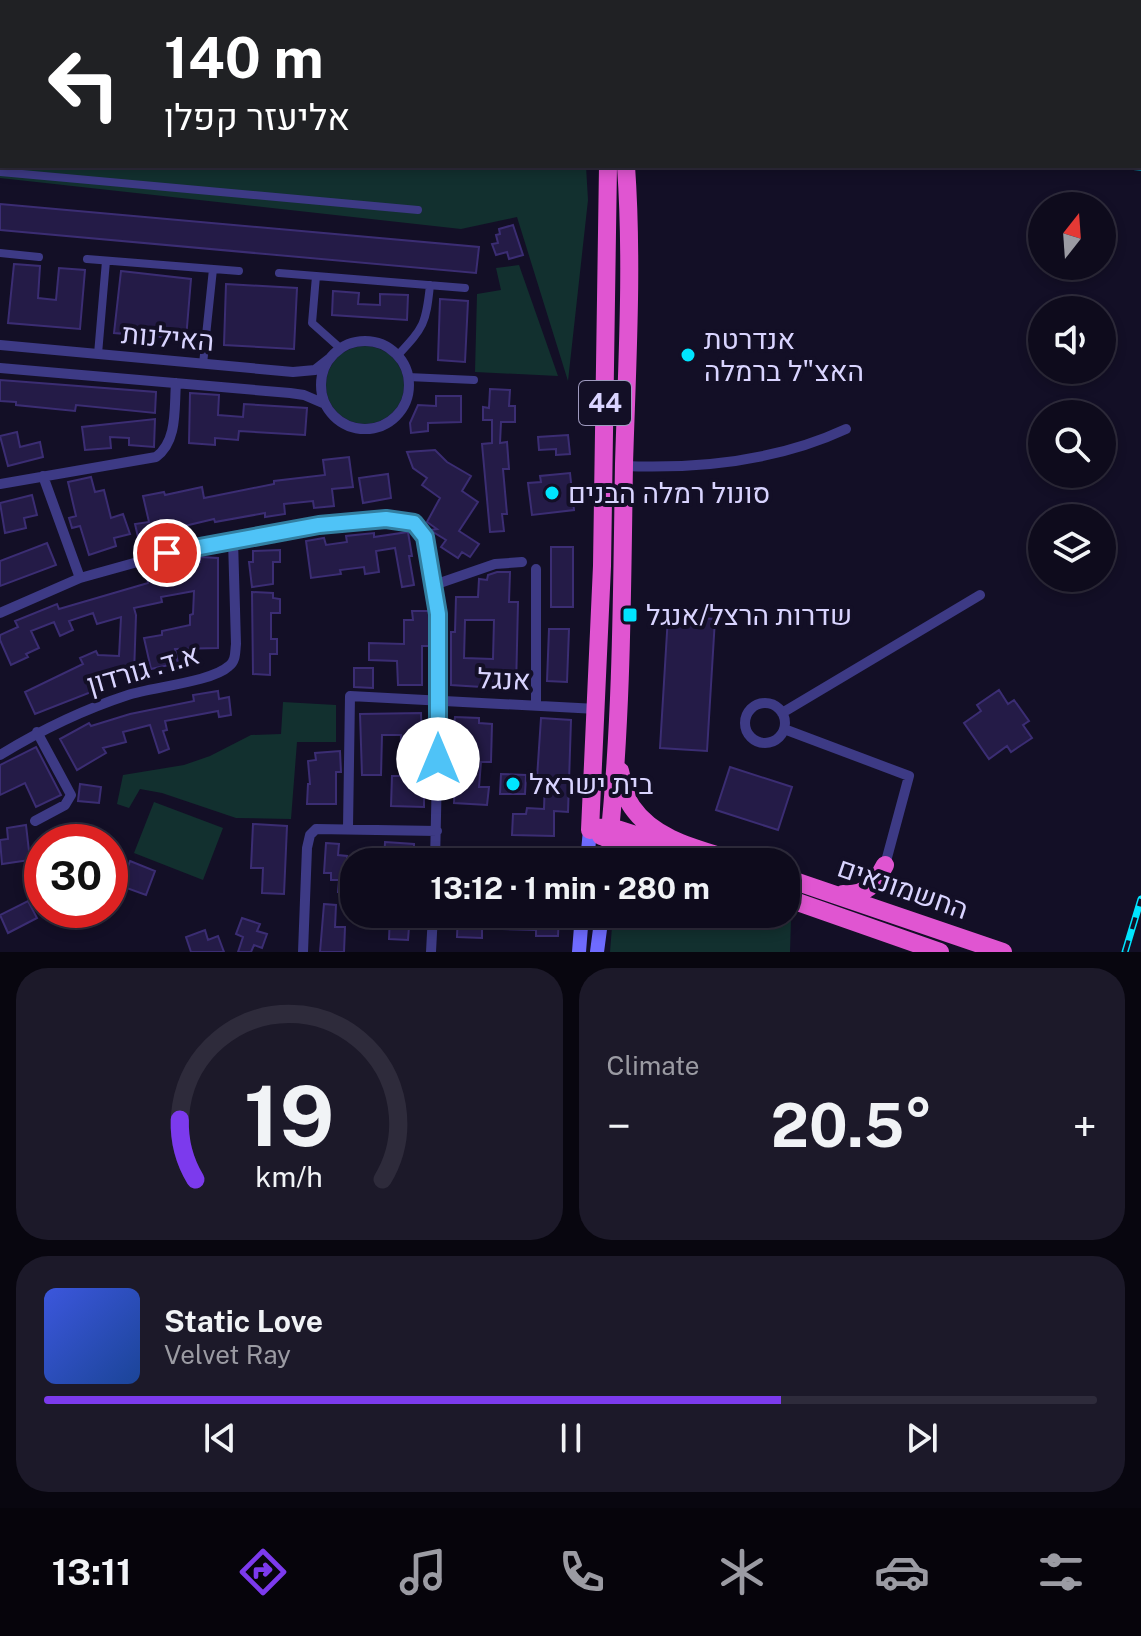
<!DOCTYPE html>
<html lang="en">
<head>
<meta charset="utf-8">
<style>
	:root { --surface:#0e0b1c; --page:#1c1929; --text:#f1f3f6; --muted:#9b9ba3; --line:#2e2b3b; --accent:#7c3aed }
	body { margin:0; font-family:"Public Sans",Heebo,sans-serif; background:var(--page); color:var(--text); height:100vh; display:flex; flex-direction:column; font-size:30px; white-space:nowrap }
	* { box-sizing:border-box; margin:0 }
	p { font-size:26px; color:var(--muted) }
	.icon { flex:none; width:44px; height:44px; fill:none; stroke:currentColor; stroke-width:2; stroke-linecap:round; stroke-linejoin:round }
	.map { position:relative; height:952px; overflow:hidden }
	.panel { display:flex; flex-direction:column; gap:16px; padding:16px; background:#08060f; flex:1 }
	.panel>* { flex:none }
	.banner { position:absolute; left:0px; top:0px; width:1142px; height:168px; box-shadow:0 4px 12px #0003,0 0 0 2px var(--line); background:#202124; color:#fff; overflow:hidden }
	.needle { width:52px; rotate:17deg }
	.controls { position:absolute; left:1028px; top:192px; display:grid; gap:16px }
	.controls a { display:grid; place-items:center; width:88px; height:88px; border-radius:50%; background:var(--surface); box-shadow:0 4px 12px #0003,0 0 0 2px var(--line); font-size:40px }
	.speed { position:absolute; left:24px; top:824px; display:flex; gap:16px; font-size:40px; font-weight:700; text-align:center }
	.speed>* { display:grid; place-content:center; width:104px; height:104px; border-radius:50%; background:var(--surface); box-shadow:0 4px 12px #0003,0 0 0 2px var(--line); line-height:1 }
	.speed .limit { border:12px solid #d22; background:#fff; color:#111 }
	.pin { position:absolute; display:grid; place-items:center; width:68px; height:68px; color:#fff; margin:-34px; border:4px solid #fff; border-radius:50%; box-shadow:0 2px 8px #0007 }
	.me { position:absolute; width:88px; margin:-44px; rotate:0deg; stroke-linejoin:round; filter:drop-shadow(0 0 6px #0008) }
	.turn { display:flex; align-items:center; gap:28px; height:168px; padding:0 32px; font-size:36px }
	.turn .icon { width:104px; height:104px; stroke-width:2.5 }
	.turn b { display:block; font-size:56px; line-height:68px }
	.big { font-size:60px; font-weight:700; line-height:1.1 }
	.panel .tile { flex:1; display:flex; flex-direction:column; justify-content:center; gap:12px; min-width:0; padding:0 28px; border-radius:32px; background:var(--page) }
	.panel .dial { align-items:center; gap:0 }
	.dial svg { height:208px; overflow:visible; fill:none; stroke:var(--line); stroke-width:7; stroke-linecap:round; text-anchor:middle }
	.dial text { fill:var(--text); stroke:none }
	.song { display:flex; align-items:center; gap:24px }
	.cover { width:96px; height:96px; border-radius:12px; background:linear-gradient(135deg,hsl(230 70% 55%),hsl(220 70% 35%)) }
	.played { height:8px; border-radius:4px; background:linear-gradient(90deg,var(--accent) 70%,var(--line) 70%) }
	.keys { display:flex; justify-content:space-around; direction:ltr }
	.heat { display:flex; justify-content:space-between; align-items:center; font-size:44px; direction:ltr }
	.panel .tiles { flex:1; display:grid; gap:16px; grid-template-columns:1fr 1fr }
	.tile:last-child { grid-column:span 2 }
	.trip { position:absolute; left:340px; top:848px; width:460px; height:80px; border-radius:32px; background:var(--surface); box-shadow:0 4px 12px #0003,0 0 0 2px var(--line); font-weight:700; line-height:80px; text-align:center }
	.tabs { display:flex; height:128px; justify-content:space-around; align-items:center; background:#06040b; color:var(--muted) }
	.tabs .icon { width:56px; height:56px }
	.tabs .selected { color:var(--accent) }
	.tabs b { font-size:36px; color:var(--text) }
	.map>svg:first-child { display:block }
	.green { fill:#12302f }
	.building { fill:#241b47; stroke:#3b2d73; stroke-width:2; fill-rule:evenodd }
	.lines { fill:none; stroke-linecap:round; stroke-linejoin:round }
	.pedestrian { stroke:#3d3a85; stroke-width:8 }
	.minor { stroke:#3d3a85; stroke-width:10 }
	.secondary { stroke:#6f6bff; stroke-width:14 }
	.trunk { stroke:#e055d1; stroke-width:18 }
	.rail-casing { stroke:#00e5ff; stroke-width:7 }
	.rail { stroke:#130f26; stroke-width:4; stroke-dasharray:12; stroke-linecap:butt }
	.route-casing { stroke:#337fa1; stroke-width:20 }
	.route { stroke:#4fc3f7; stroke-width:14 }
	.poi-dot { fill:#00e5ff; stroke:#130f26; stroke-width:3 }
	.labels { text-anchor:middle; stroke-width:8; stroke-linejoin:round; paint-order:stroke }
	.shield { fill:#130f26; stroke:#9e99be; stroke-width:2 }
	.shield-label { font-size:26px; font-weight:bold; fill:#d9d4ff }
	.street-label { font-size:28px; fill:#d9d4ff; stroke:#130f26 }
	.poi-label { font-size:28px; fill:#d9d4ff; stroke:#130f26; text-anchor:start }
</style>
</head>
<body>
<div class="map">
<svg width="1141" height="952" viewBox="0 0 1141 952">
	<rect width="100%" height="100%" fill="#130f26"/>
	<path class="green" d="M0,0h422l1,2h-421v35z
		M0,87l2,79h584l2,34 -20,181 -51,-164 -56,12 -461,-51z
		M519,265l39,111 -83,-4 2,-78 24,-4 -5,-22z
		M326 385a39 39 0 1 1 78 0a39 39 0 1 1-78 0Z
		M283,702l53,3v37h-39l-6,77 -55,-1 -74,-25 -22,-4 -11,19 -12,-4 6,-29 61,-10 26,-9 41,-21 30,-1z
		M154,802l69,26 -20,52 -69,-27z
		M613,914h164l14,5 -1,33h-180z"/>
	<path class="building" d="M0,204l479,43 -3,26 -476,-43z
		M513,225l10,30 -14,4 -2,-7 -11,3 -4,-11 6,-1 -2,-8 4,-1 -1,-5z
		M14,264l26,2 -2,32 18,2 3,-32 26,2 -5,59 -72,-6z
		M121,271l70,8 -5,60 -72,-6z
		M226,284l71,4 -3,61 -70,-4z
		M333,291l26,2 -1,11 22,1v-11l28,1 -1,25 -75,-5z
		M440,299l28,2 -3,61 -27,-2z
		M0,380l156,12 -1,21 -79,-8 -1,6 -59,-6v-3l-16,-1z
		M490,389l20,1 -1,16h6v16h-14l-1,21 7,-1 2,27h-6l4,45h-5l2,17 -14,1 -8,-88 10,-1v-23h-9v-13l6,1z
		M190,393l29,2 -1,20 25,2 1,-13 63,4 -2,27 -66,-4 -1,9 -23,-2v7l-26,-2z
		M436,396h25v26l-33,1v8l-17,2 -1,-10 8,-18 18,1z
		M155,419l-1,28 -25,-2v-7l-19,-1 1,11 -26,2 -3,-23z
		M17,432l3,15 20,-5 3,15 -35,9 -8,-30z
		M568,435l2,19 -14,1v-6l-17,1 -1,-13z
		M435,450l12,12 24,14 -9,15 16,11 -19,29 20,13 -9,13 -8,-5 -4,6 -17,-11 5,-7 -16,-10 7,-1 -10,-7 13,-24 -18,-13 5,-7 -14,-10 -6,-16z
		M349,457l4,30 -21,2 2,17 -20,2 -1,-7 -29,3 1,10 -20,3v-4l-50,9 -1,-3 -76,18 -3,-13 14,-2 -6,-26 21,-4 1,3 37,-8 2,11 70,-14v-3l51,-6 -2,-15z
		M570,473l4,37 -42,5 -4,-32 13,-1 -1,-6z
		M388,474l3,24 -28,5 -4,-25z
		M91,477l4,15 9,-2 7,28 12,-4 7,20 -16,4 2,8 -27,9 -9,-29 -8,2 -3,-10 7,-2 -8,-34z
		M32,495l5,20 -13,3 2,10 -21,5 -5,-30z
		M408,532l4,24h-3l5,29 -12,2 -7,-39 -19,3 3,21 -14,2 -1,-7 -24,3 1,4 -30,4 -5,-37 18,-3 2,7 21,-3 -1,-6 28,-3v4z
		M47,543l9,22 -56,21v-25z
		M551,547h22v60h-22z
		M280,550v12h-7v22l-21,3 -3,-25h4v-11z
		M200,557l18,1v90l-43,1 3,14 -27,6 -7,-31 18,-3v-4l28,-6v-10l3,-1 1,-23 -33,6 1,5 -28,6 2,7 -2,59 -23,-1 -11,5 4,9 -69,27 -10,-22 58,-28 -3,-6 16,-7 2,4 21,1 2,-39 -24,7 -4,-11 -24,8 4,9 -13,6 -6,-14 -23,9 8,17 -13,6 2,3 -17,8 -11,-25v-5l18,-8 -3,-6 42,-17 2,5 89,-26 -1,-6 41,-7v-8h12z
		M497,572h13l-1,30h9l-2,87 -65,-4v-53h4l1,-35h22l1,-18 8,1 1,-5zM465,620h29l-1,39 -29,-1z
		M252,592l21,1v5l7,1v14h-9v26h6v15h-7v21l-17,-1z
		M412,611h17l2,35h-9v39h-24l-1,-24 -28,-1v-17l35,1v-24h9z
		M668,616l47,3 -8,132 -47,-3z
		M549,629h20l-2,53 -20,-1z
		M354,668h19v20l-19,-1z
		M999,690l9,14 6,-4 15,21 -6,4 9,13 -21,14 -4,-6 -18,13 -25,-36 17,-12 -4,-6z
		M218,691l1,8 10,-2 2,18 -12,2 -1,-6 -53,10 2,9 -4,1 6,18 -10,4 -9,-28 -27,7 3,10 -23,6 3,5 -29,17 -17,-31 29,-16 2,3 39,-12 64,-13 -1,-6z
		M421,713l1,38h2v56l-33,-1 1,-30h8l1,-41h-19l-1,40h-19l-2,-61z
		M455,717l24,1v5l13,1 -1,38h-10l-2,25h10l-2,18 -33,-2 2,-42h-6z
		M541,718l30,2 -3,92 -14,-1v25l-42,-1 1,-21h13l1,-6 17,1 1,-30 -8,-1z
		M36,747l25,48 -25,12 -11,-24 -25,12v-30z
		M340,751l1,21h-5v32h-29l1,-20h2l-2,-23 8,-1 -1,-7z
		M730,767l62,20 -14,43 -62,-20z
		M501,774l25,1 -1,19h-25z
		M80,784l21,3 -2,16 -21,-2z
		M253,824l34,2 -3,68 -22,-1 1,-25h-12z
		M26,825l4,35 -28,4 -2,-24 8,-1 -1,-11z
		M385,842l29,2v18h-30z
		M326,843l13,1 -1,11 9,1v9h7v28l-16,-1 1,-12h-8v-7h-7z
		M130,861l25,10 -9,24 -25,-9z
		M28,901l9,17 -29,15 -8,-18z
		M324,904l12,1 -1,22h10l-1,25h-24z
		M390,914h20l-2,26 -19,-1z
		M458,914h24v24l-25,-1z
		M503,914h56l-1,22h-22v-6l-33,-1z
		M242,918l18,6 -3,7 10,3 -5,14 -8,-3 -3,7h-13l5,-15 -7,-3z
		M205,930l3,10 10,-4 6,16h-33l-5,-15z"/>
	<g class="lines">
		<path class="pedestrian" d="M0,172l418,38
			M0,253l39,4
			M87,259l152,12
			M279,273l186,15
			M316,276l-4,47 28,25
			M98,354l8,-93
			M398,355c26,-28 28,-31 32,-70
			M203,364l10,-95
			M408,377l66,3"/>
		<path class="minor" d="M484,0l5,2
			M321 385a44 44 0 1 1 88 0a44 44 0 1 1-88 0Z
			M0,345l293,27 22,-2 14,-11
			M0,368l290,25 14,2 21,9
			M624,466c75,3 153,-5 222,-37
			M43,476l37,102
			M0,484l156,-27c22,-16 18,-49 20,-74
			M434,585l61,-21 27,-2
			M0,613l80,-35 108,-30 167,-27 31,-2 28,4 11,14 4,18 11,78 -5,229
			M745 723a20 20 0 1 1 40 0a20 20 0 1 1-40 0Z
			M536,705v-136
			M782,713l198,-118
			M784,729l125,47 -24,89
			M0,755c41,-25 82,-45 128,-60 24,-8 84,-13 101,-29 7,-5 6,-14 7,-22l-3,-104
			M35,821l30,-16 6,-10 -34,-63
			M348,828l2,-132 247,13
			M303,952l4,-104 3,-13 6,-6 121,2
			M431,952l2,-38"/>
		<path class="secondary" d="M587,862l3,-32
			M608,862l1,-21
			M579,952l3,-38
			M597,952l5,-38"/>
		<path class="trunk" d="M587,0v2
			M604,0l1,2
			M619,0l1,2
			M620,771c3,12 5,26 12,36 24,35 71,43 107,55
			M599,828l12,-1 56,18
			M590,830l12,-264 6,-400
			M601,836l77,26
			M609,841c13,-125 13,-252 15,-377 3,-99 9,-199 2,-298
			M786,878l217,74
			M843,894c23,2 32,-10 42,-29
			M786,898l154,54"/>
		<g class="rail-casing">
			<path id="rail" d="M0,59h2
				M1126,166l15,1
				M1125,952l16,-53"/>
		</g>
		<use href="#rail" class="rail"/>
	</g>
	<g class="lines">
		<g class="route-casing">
			<path id="route" d="M167,553l152,-28 67,-6 28,4 11,14 13,77v145"/>
		</g>
		<use href="#route" class="route"/>
	</g>
	<g class="poi-dot">
		<circle cx="688" cy="355" r="8"/>
		<circle cx="552" cy="493" r="8"/>
		<rect x="622" y="607" width="16" height="16" rx="4"/>
		<circle cx="513" cy="784" r="8"/>
	</g>
	<g class="labels">
		<rect class="shield" x="579" y="381" width="52" height="44" rx="6"/>
		<g class="shield-label">
			<text x="605" y="412">44</text>
		</g>
		<g class="street-label">
			<text transform="translate(168 337) rotate(5)" y="10">האילנות</text>
			<text transform="translate(143 669) rotate(-16)" y="10">א.ד. גורדון</text>
			<text transform="translate(504 679) rotate(2)" y="10">אנגל</text>
			<text transform="translate(903 888) rotate(19)" y="10">החשמונאים</text>
		</g>
		<g class="poi-label">
			<text x="704" y="349">אנדרטת<tspan x="704" dy="32">האצ"ל ברמלה</tspan></text>
			<text x="568" y="503">סונול רמלה הבנים</text>
			<text x="646" y="625">שדרות הרצל/אנגל</text>
			<text x="529" y="794">בית ישראל</text>
		</g>
	</g>
</svg>
<div class="controls">
<a><svg class="needle" viewBox="-14 -14 28 28"><path d="M0-13l5 13h-10z" fill="#e53935"/><path d="M0 13l5-13h-10z" fill="#9b9ba3"/></svg></a>
<a><svg class="icon" aria-label="sound" viewBox="0 0 24 24"><path d="M4 9h4l5-4v14l-5-4H4zM17 9q2 3 0 6"/></svg></a>
<a><svg class="icon" aria-label="search" viewBox="0 0 24 24"><circle cx="10" cy="10" r="6"/><path d="M15 15l6 6"/></svg></a>
<a><svg class="icon" aria-label="layers" viewBox="0 0 24 24"><path d="M12 4l9 5-9 5-9-5zM3 14l9 5 9-5"/></svg></a>
</div>
<div class="speed"><div class="limit">30</div></div>
<div class="pin" style="left:167px;top:553px;background:#d93025"><svg class="icon" aria-label="arrive" viewBox="0 0 24 24"><path d="M6 21V4h12l-3 4 3 4H6"/></svg></div>
<svg class="me" style="left:438px;top:759px" viewBox="-20 -20 40 40"><circle r="19" fill="#fff"/><path d="M0-13L10 11 0 6-10 11z" fill="#4fc3f7"/></svg>
<div class="trip">13:12 · 1 min · 280 m</div>
<div class="banner">
<div class="turn"><svg class="icon" aria-label="left" viewBox="0 0 24 24"><path d="M17 20v-9H6M10 6l-5 5 5 5"/></svg><div><b>140 m</b>אליעזר קפלן</div></div>
</div>
</div>
<section class="panel">
<div class="tiles">
<div class="tile dial"><svg viewBox="0 0 100 80">
<path d="M14 69A42 42 0 1 1 86 69"/>
<path d="M14 69A42 42 0 0 1 8 46" stroke="#7c3aed"/>
<text x="50" y="56" font-size="32" font-weight="700">19</text>
<text x="50" y="72" font-size="11">km/h</text>
</svg></div>
<div class="tile"><p>Climate</p>
<div class="heat"><a>−</a><b class="big">20.5°</b><a>+</a></div>
</div>
<div class="tile">
<div class="song"><i class="cover"></i><div><b>Static Love</b><p>Velvet Ray</p></div></div>
<div class="played"></div>
<div class="keys"><svg class="icon" aria-label="previous" viewBox="0 0 24 24"><path d="M18 5L8 12l10 7zM5 5v14"/></svg><svg class="icon" aria-label="pause" viewBox="0 0 24 24"><path d="M8 5v14M16 5v14"/></svg><svg class="icon" aria-label="next" viewBox="0 0 24 24"><path d="M6 5l10 7-10 7zM19 5v14"/></svg></div>
</div>
</div>
</section>
<nav class="tabs">
<b>13:11</b>
<svg class="icon selected" aria-label="directions" viewBox="0 0 24 24"><path d="M12 3l9 9-9 9-9-9zM9 14v-3h6M13 9l2 2-2 2"/></svg>
<svg class="icon" aria-label="music" viewBox="0 0 24 24"><path d="M9 18V5l10-2v13"/><circle cx="6" cy="18" r="3"/><circle cx="16" cy="16" r="3"/></svg>
<svg class="icon" aria-label="phone" viewBox="0 0 24 24"><path d="M5 4h4l2 5-3 2q2 4 5 5l2-3 5 2v4C11 20 4 13 5 4z"/></svg>
<svg class="icon" aria-label="climate" viewBox="0 0 24 24"><path d="M12 3v18M4 7l16 10M4 17L20 7"/></svg>
<svg class="icon" aria-label="car" viewBox="0 0 24 24"><path d="M5 17H2v-5l4-1 3-4h7l3 4 3 1v5h-3M9 17h6M6 11h13"/><circle cx="7" cy="17" r="2"/><circle cx="17" cy="17" r="2"/></svg>
<svg class="icon" aria-label="filters" viewBox="0 0 24 24"><path d="M4 7h16M4 17h16"/><circle cx="9" cy="7" r="2"/><circle cx="15" cy="17" r="2"/></svg>
</nav>
</body>
</html>
